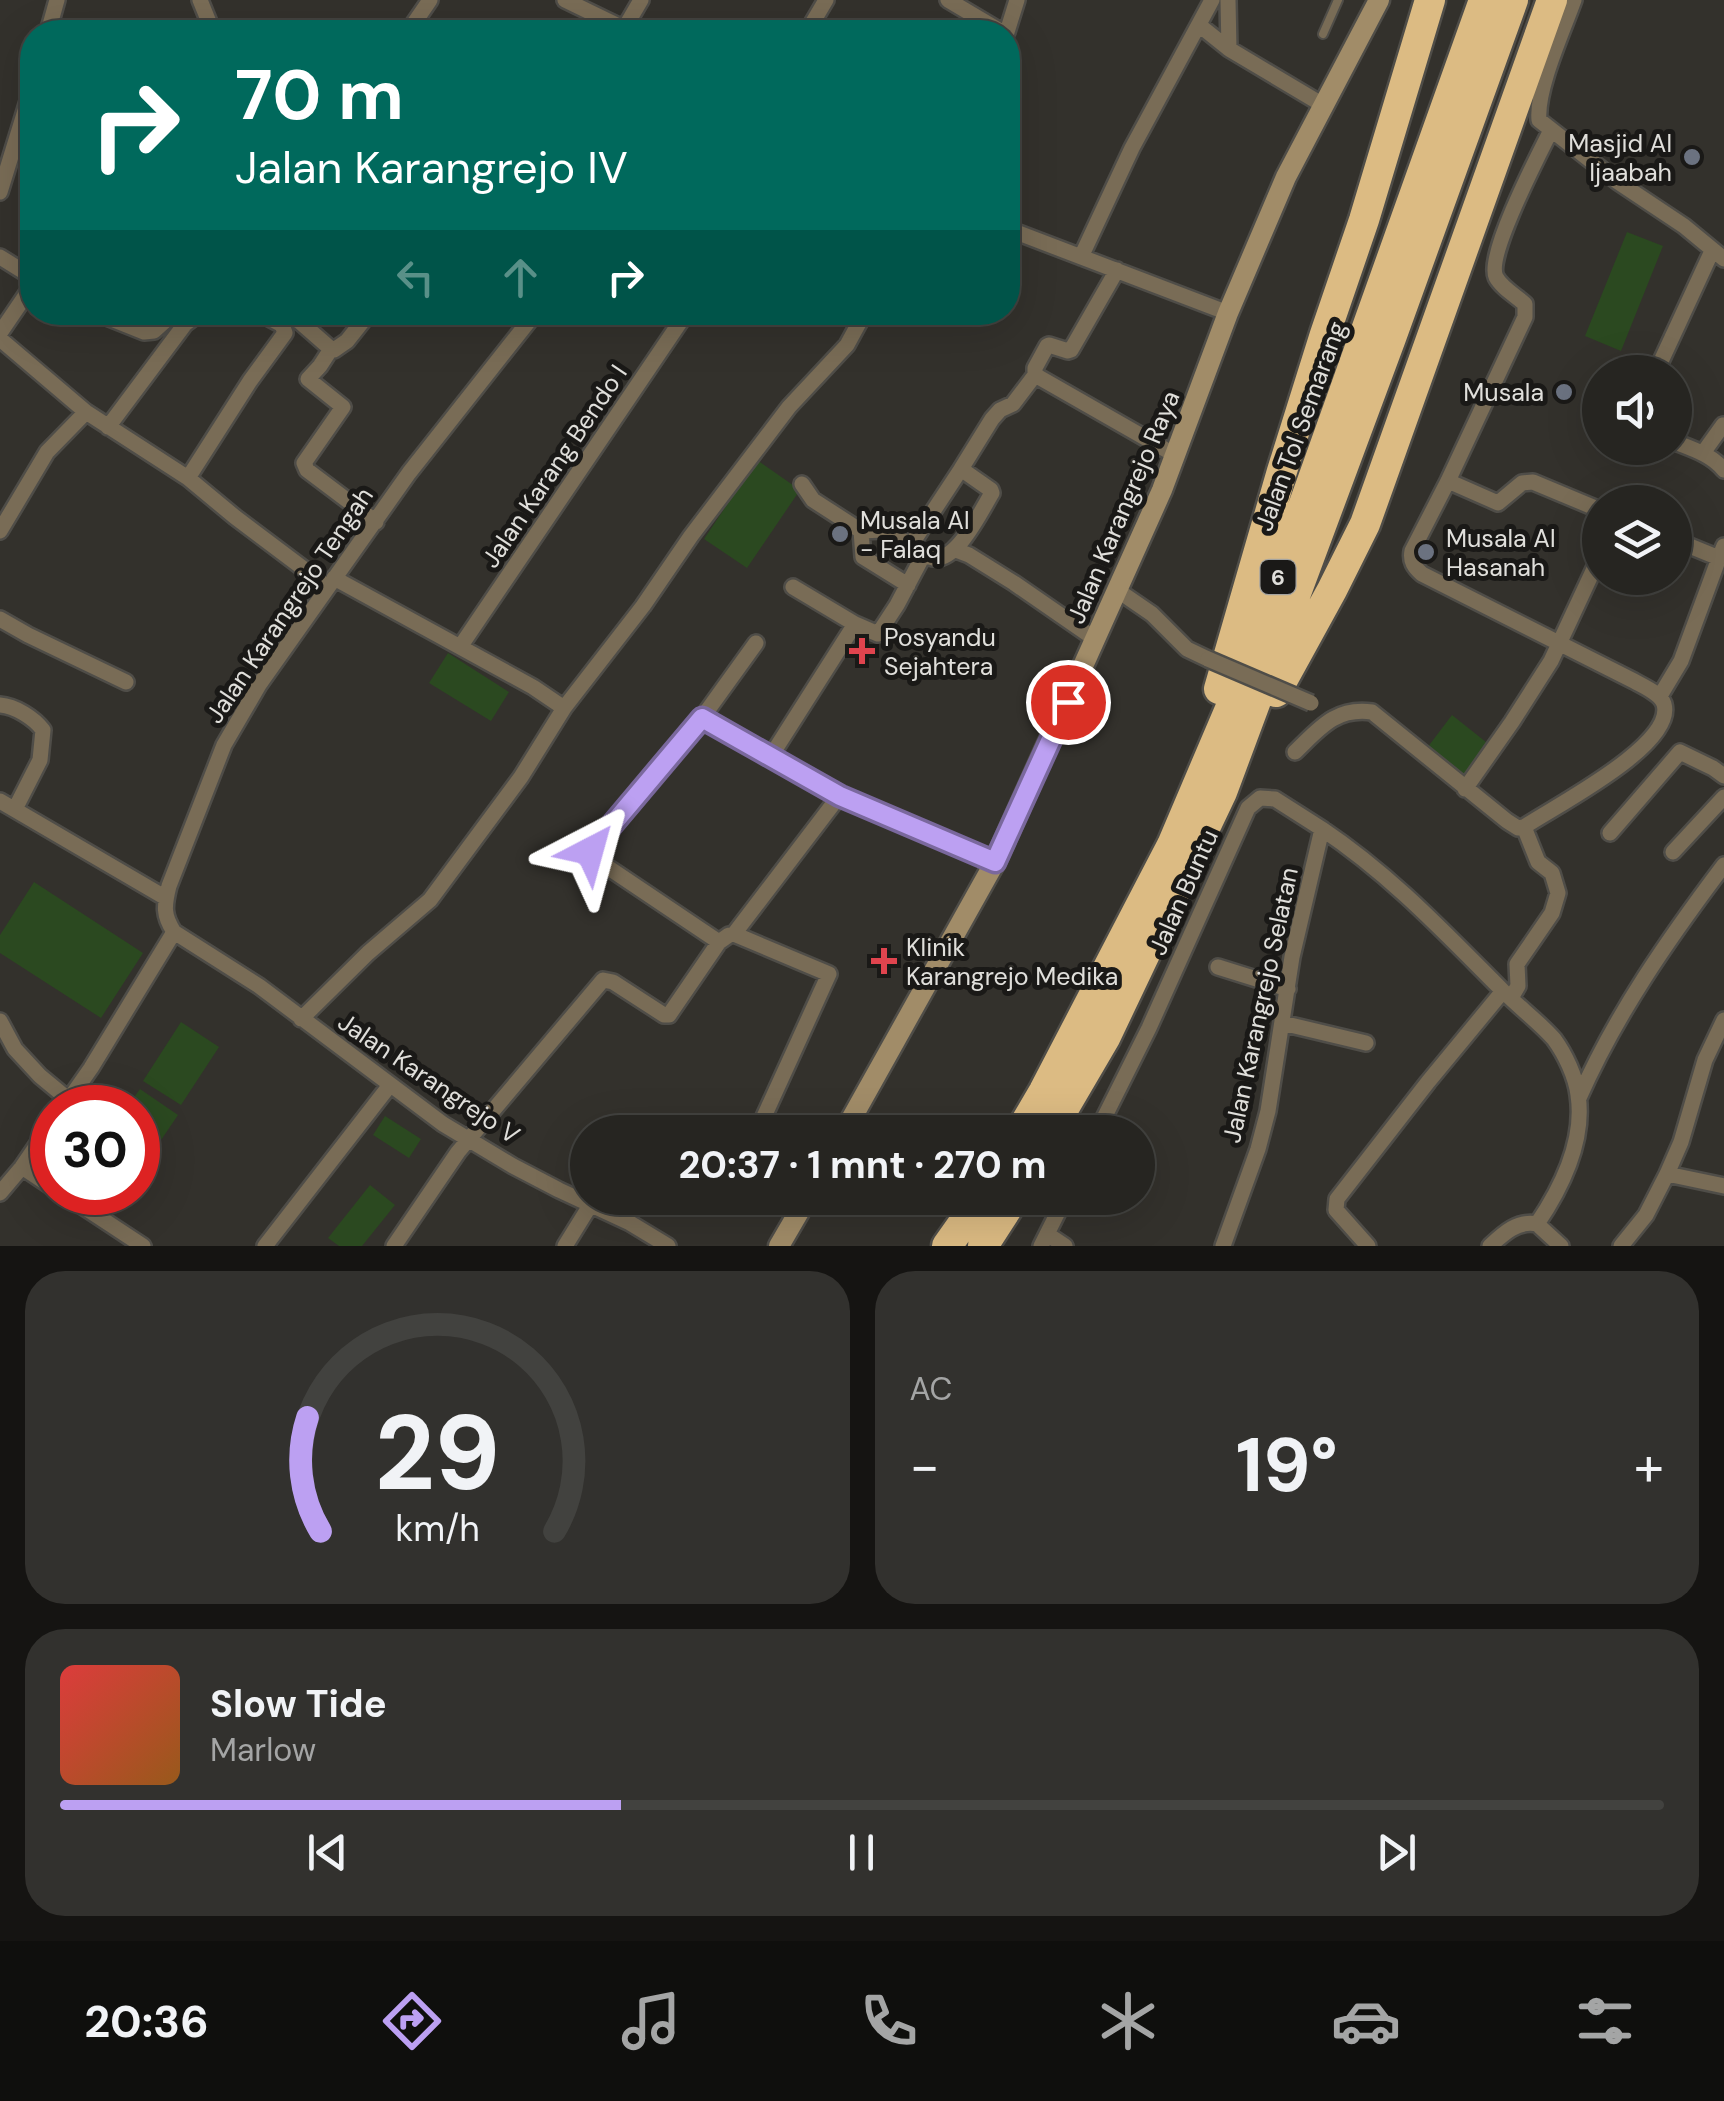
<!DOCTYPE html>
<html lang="id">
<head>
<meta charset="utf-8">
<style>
	:root { --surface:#262521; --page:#32312e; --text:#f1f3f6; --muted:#a4a5a5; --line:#42423f; --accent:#bca0f2 }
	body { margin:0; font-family:"DM Sans",sans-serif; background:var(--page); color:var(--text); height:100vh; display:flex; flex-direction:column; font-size:38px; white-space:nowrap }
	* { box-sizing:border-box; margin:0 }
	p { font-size:32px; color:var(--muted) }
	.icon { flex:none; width:55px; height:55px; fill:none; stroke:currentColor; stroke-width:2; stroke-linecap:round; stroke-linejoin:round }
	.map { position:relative; height:1246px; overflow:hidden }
	.side { display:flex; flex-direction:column; gap:25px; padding:25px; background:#151412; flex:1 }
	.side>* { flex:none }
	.guide { position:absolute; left:20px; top:20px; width:1000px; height:305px; border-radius:40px; box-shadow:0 10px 40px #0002,0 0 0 2px var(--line); background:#00695c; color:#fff; overflow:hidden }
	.fabs { position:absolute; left:1582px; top:355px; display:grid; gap:20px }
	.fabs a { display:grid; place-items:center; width:110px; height:110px; border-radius:50%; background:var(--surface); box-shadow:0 10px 40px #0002,0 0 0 2px var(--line); font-size:50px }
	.speed { position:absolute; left:30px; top:1085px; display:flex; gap:20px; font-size:50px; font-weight:700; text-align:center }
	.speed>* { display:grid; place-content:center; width:130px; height:130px; border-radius:50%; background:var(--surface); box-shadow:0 10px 40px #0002,0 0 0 2px var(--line); line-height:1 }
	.speed .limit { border:15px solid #d22; background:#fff; color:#111 }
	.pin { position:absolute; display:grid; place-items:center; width:85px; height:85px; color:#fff; margin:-42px; border:5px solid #fff; border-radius:50%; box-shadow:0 2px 10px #0007 }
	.me { position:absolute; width:110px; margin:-55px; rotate:39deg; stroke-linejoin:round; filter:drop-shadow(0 0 8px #0008) }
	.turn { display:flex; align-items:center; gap:35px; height:210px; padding:0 50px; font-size:45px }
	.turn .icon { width:130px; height:130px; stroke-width:2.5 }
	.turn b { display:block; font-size:70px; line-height:85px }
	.lanes { display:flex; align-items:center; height:95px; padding:0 50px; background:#0003; justify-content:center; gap:50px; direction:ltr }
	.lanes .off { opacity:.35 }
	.big { font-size:75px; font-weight:700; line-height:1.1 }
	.side .tile { flex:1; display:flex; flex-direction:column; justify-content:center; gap:15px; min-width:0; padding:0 35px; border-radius:40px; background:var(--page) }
	.side .dial { align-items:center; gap:0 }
	.dial svg { height:260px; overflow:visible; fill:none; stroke:var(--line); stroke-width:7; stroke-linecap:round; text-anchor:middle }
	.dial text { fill:var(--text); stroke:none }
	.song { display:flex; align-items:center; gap:30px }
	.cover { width:120px; height:120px; border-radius:15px; background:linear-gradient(135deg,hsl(0 70% 55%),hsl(30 70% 35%)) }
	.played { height:10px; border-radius:5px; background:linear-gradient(90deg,var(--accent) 35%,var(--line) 35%) }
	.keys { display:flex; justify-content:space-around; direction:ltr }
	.heat { display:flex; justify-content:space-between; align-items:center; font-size:55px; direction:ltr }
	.side .tiles { flex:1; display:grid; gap:25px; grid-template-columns:1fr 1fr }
	.tile:last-child { grid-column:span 2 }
	.trip { position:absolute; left:570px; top:1115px; width:585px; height:100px; border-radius:50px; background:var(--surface); box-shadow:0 10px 40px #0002,0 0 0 2px var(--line); font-weight:700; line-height:100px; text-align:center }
	.dock { display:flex; height:160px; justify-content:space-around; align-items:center; background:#0f0f0d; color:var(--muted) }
	.dock .icon { width:70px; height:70px }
	.dock .selected { color:var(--accent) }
	.dock b { font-size:45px; color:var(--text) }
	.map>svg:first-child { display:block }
	.green { fill:#2b4920 }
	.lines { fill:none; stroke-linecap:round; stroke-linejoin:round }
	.lane-casing { stroke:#4f4d48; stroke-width:12 }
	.street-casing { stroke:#4f4d48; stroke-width:20 }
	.secondary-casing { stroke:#4f4d48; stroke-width:25 }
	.highway-casing { stroke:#4f4d48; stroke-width:35 }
	.lane { stroke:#796c56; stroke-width:8 }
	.street { stroke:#796c56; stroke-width:15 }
	.secondary { stroke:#a18c68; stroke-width:20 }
	.highway { stroke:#dcbb83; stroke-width:30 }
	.street-bridge-casing { stroke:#4f4d48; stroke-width:20; stroke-linecap:butt }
	.street-bridge { stroke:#796c56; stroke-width:15 }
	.route-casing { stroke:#7a689d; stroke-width:25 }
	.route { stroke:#bca0f2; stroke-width:18 }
	.worship-dot { fill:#6b7280; stroke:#1a1917; stroke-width:4 }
	.health-dot { fill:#e0444e; stroke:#1a1917; stroke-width:4 }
	.labels { text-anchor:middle; stroke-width:10; stroke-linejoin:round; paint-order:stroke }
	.shield { fill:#1a1917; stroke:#a5a4a0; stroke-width:2.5 }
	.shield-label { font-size:22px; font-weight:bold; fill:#e0dfdb }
	.poi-label { font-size:25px; fill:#e0dfdb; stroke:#1a1917; text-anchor:start }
	.street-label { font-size:25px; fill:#e0dfdb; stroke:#1a1917 }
</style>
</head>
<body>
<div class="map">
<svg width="1724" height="1246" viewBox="0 0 1724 1246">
	<rect width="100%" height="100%" fill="#33312c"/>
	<path class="green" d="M1627,232l36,14 -42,105 -36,-15z
		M757,460l43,30 -53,78 -43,-29z
		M448,653l61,39 -18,29 -62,-38z
		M1452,715l39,31 -26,33 -38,-31z
		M34,882l109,71 -42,65 -101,-65v-18z
		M181,1022l38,25 -38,58 -38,-24z
		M140,1089l38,26 -40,59v-66l-11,-1z
		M385,1116l36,23 -12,19 -36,-23z
		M370,1185l25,20 -33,41h-23l-11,-8z"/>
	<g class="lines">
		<g class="lane-casing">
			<path id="lane" d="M1323,34l15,-34"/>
		</g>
		<g class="street-casing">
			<path id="street" d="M200,0l13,32
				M565,0l66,32
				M948,0l54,32
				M1228,0l1,49
				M1574,0c-11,31 -38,89 -35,120l79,62 66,44 40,33
				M1199,25l30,24 94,56
				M624,29l17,-29
				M48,32l9,-32
				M408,32l22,-32
				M807,32l19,-32
				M1007,32l10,-32
				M0,192l32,-104
				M1008,229l220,84
				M0,257l32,20
				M1081,257l51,-109 80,-148
				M94,312l50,20 10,-1 21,-19
				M277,312l22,9 32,28 -11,17 -12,13 35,28 -39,56 3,7 69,52
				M0,333l32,-47
				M0,339l86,73 102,66 47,39 85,64
				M331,349l3,1 13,-9 23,-29
				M1656,372l56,-121
				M1035,375l140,80
				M108,427l77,-103 16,-12
				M1675,442c18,7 37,13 49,28
				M1703,453l20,-28
				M188,478l62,-97 35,-48 -3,-8 -24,-13
				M1448,481l50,22 24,-20 11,-1 67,28
				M802,484l11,16 48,31 22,-1 28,15 50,-76
				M0,531l47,-79 39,-40
				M861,531l2,26 45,28
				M1675,540l44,18 5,-12
				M911,545c7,5 14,11 22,13 24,4 48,-47 59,-65l-1,-3 -30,-21 31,-50 8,-9 13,-6 22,-29v-7l12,-22 2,-1 19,6 3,-1 46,-80
				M956,550l13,5 45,28 81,56
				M334,578l199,109 31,21
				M793,587l62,37 23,10 19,-29 27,-51
				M1117,590l35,24 35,35 21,10
				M0,619l28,16 98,47
				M460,647l227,-335
				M1660,696l21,-35 38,-103
				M0,705c15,1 34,13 43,25l-3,30 -25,49
				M702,718l138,77 155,67
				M1295,752c24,-23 40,-45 77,-40l135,109 11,7 6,-1c29,-20 152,-82 140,-123 -4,-11 -20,-17 -30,-23l-212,-107c-8,-7 -12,-13 -10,-23l36,-70 77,-164v-13c-9,-8 -24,-17 -29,-27 -10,-21 43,-123 55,-147
				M771,756l84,-132
				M1465,789l47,-67 39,-61 49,-105
				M0,801l166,97
				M1322,829c70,47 123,104 182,163 16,16 35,30 50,47 11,15 22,38 24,56 7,46 -16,92 -41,129 -19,-4 -33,9 -47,22
				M1610,833l70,-81 33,16 11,8
				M1673,852l51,-55
				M174,932l85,54 184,138 70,42 46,24 71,33 38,23
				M734,934l95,40 -72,158
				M719,942l-125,-84 -4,-10 112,-130 54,-75
				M1218,967l70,22
				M1511,998l7,-12 -1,-22 35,-51 6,-20 -6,-20 -14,-11 -14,-35
				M301,1019l67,-66 62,-53 91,-123 43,-69 79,-102 48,-70 98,-129 58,-62 18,-33
				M0,1021l15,28 25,27 29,24
				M1282,1023l84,20
				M1579,1098c37,-84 90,-160 145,-233
				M63,1108l28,-40 83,-136c-11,-17 -10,-26 -5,-46l55,-141 35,-60 150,-212 127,-161
				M1097,1132l52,-104 99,-220 12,-10 15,1 47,30 -30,128 -24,154 -10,38 -35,97
				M22,1167l30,20
				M1667,1174l57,12
				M61,1192l82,54
				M0,1193l22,-26 30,-44
				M1537,1224l24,22
				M1047,1234l18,12
				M265,1246l125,-161
				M394,1246l64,-94 145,-172 10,2 51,33h5l50,-73 10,-7 5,-1 106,-139
				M565,1246l26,-42
				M1041,1246l24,-48
				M1368,1246l-32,-36 1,-11 91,-117 75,-91
				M1621,1246l25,-31 21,-41 14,-32 24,-82 19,-40"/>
		</g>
		<g class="secondary-casing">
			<path id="secondary" d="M844,1132l151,-270 167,-372 66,-177 58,-136 93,-177
				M779,1246l28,-48"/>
		</g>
		<g class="highway-casing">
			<path id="highway" d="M1219,689l63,-218 43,-137 39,-114 66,-220
				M1276,692l56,-102 33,-66 187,-524
				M1020,1132l24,-41 128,-246 63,-148 249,-697
				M1050,1132l55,-94 117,-246 169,-454 122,-338
				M947,1246l34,-48
				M983,1246l31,-48"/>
		</g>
		<use href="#lane" class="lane"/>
		<use href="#street" class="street"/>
		<use href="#secondary" class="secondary"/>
		<use href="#highway" class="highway"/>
		<g class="street-bridge-casing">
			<path id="street-bridge" d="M1208,659l103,44"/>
		</g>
		<use href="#street-bridge" class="street-bridge"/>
	</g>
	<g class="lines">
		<g class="route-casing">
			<path id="route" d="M590,851l112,-133 138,78 155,66 73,-160"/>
		</g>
		<use href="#route" class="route"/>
	</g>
	<g class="worship-dot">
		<circle cx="1692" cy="157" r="10"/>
		<circle cx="1564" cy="392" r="10"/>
		<circle cx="840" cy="534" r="10"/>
		<circle cx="1426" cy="552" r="10"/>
	</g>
	<g class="health-dot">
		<path d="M857 636h10v10h10v10h-10v10h-10v-10h-10v-10h10z"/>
		<path d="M879 946h10v10h10v10h-10v10h-10v-10h-10v-10h10z"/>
	</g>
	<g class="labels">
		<rect class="shield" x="1260.5" y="560" width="35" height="34" rx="8"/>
		<g class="shield-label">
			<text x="1278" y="585">6</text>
		</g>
		<g class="poi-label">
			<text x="1672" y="152" text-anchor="end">Masjid Al<tspan x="1672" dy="29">Ijaabah</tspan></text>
			<text x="1544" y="401" text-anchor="end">Musala</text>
			<text x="860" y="529">Musala Al<tspan x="860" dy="29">- Falaq</tspan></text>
			<text x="1446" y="547">Musala Al<tspan x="1446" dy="29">Hasanah</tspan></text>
			<text x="884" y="646">Posyandu<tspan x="884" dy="29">Sejahtera</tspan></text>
			<text x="906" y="956">Klinik<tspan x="906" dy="29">Karangrejo Medika</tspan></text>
		</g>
		<g class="street-label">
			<text transform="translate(1300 426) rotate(-70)" y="9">Jalan Tol Semarang</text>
			<text transform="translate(554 466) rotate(-56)" y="9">Jalan Karang Bendo I</text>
			<text transform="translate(1123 507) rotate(-67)" y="9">Jalan Karangrejo Raya</text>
			<text transform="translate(289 605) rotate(-56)" y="9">Jalan Karangrejo Tengah</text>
			<text transform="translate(1183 892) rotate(-66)" y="9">Jalan Buntu</text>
			<text transform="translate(1260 1005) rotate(-78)" y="9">Jalan Karangrejo Selatan</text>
			<text transform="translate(429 1078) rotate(34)" y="9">Jalan Karangrejo V</text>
		</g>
	</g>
</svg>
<div class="fabs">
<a><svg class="icon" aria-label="sound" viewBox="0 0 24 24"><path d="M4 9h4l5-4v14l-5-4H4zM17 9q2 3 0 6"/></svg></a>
<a><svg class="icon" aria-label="layers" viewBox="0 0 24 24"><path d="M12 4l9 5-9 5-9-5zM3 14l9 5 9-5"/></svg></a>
</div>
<div class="speed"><div class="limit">30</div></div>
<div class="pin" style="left:1068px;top:702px;background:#d93025"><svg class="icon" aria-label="arrive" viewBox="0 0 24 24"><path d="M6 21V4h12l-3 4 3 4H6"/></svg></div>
<svg class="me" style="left:590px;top:851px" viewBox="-20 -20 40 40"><path d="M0-17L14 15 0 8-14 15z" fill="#bca0f2" stroke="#fff" stroke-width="4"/></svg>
<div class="trip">20:37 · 1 mnt · 270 m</div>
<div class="guide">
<div class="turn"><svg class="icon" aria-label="right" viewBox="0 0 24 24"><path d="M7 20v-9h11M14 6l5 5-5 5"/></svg><div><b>70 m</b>Jalan Karangrejo IV</div></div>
<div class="lanes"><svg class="icon off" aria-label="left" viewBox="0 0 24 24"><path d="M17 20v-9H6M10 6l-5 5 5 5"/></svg><svg class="icon off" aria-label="ahead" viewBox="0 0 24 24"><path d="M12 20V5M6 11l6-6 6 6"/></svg><svg class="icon" aria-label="right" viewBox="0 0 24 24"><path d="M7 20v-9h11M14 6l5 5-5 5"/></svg></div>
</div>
</div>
<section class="side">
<div class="tiles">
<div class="tile dial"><svg viewBox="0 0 100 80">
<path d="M14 69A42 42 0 1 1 86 69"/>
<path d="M14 69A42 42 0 0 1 10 34" stroke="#bca0f2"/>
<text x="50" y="56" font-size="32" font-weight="700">29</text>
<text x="50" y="72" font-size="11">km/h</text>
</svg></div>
<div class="tile"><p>AC</p>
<div class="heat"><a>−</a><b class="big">19°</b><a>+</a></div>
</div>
<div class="tile">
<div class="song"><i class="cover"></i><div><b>Slow Tide</b><p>Marlow</p></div></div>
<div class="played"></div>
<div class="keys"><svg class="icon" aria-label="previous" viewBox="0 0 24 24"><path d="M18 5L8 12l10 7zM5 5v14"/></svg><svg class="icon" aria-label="pause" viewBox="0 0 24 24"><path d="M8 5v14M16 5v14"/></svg><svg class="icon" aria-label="next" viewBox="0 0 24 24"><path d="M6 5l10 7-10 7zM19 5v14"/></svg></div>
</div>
</div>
</section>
<nav class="dock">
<b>20:36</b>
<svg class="icon selected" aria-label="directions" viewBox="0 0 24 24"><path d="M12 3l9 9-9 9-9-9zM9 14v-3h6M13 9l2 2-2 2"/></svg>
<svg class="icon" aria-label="music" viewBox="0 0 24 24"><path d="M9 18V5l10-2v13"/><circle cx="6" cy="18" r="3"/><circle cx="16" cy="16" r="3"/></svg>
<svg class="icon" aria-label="phone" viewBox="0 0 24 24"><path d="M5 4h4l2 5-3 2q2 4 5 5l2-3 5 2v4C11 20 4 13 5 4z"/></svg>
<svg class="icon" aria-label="climate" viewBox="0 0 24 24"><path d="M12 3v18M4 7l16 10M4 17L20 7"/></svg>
<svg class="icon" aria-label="car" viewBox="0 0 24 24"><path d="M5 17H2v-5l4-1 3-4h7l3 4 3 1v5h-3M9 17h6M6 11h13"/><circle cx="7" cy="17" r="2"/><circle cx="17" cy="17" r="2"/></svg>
<svg class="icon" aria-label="filters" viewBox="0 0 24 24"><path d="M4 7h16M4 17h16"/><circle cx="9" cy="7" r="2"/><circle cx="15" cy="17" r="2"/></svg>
</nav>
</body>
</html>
